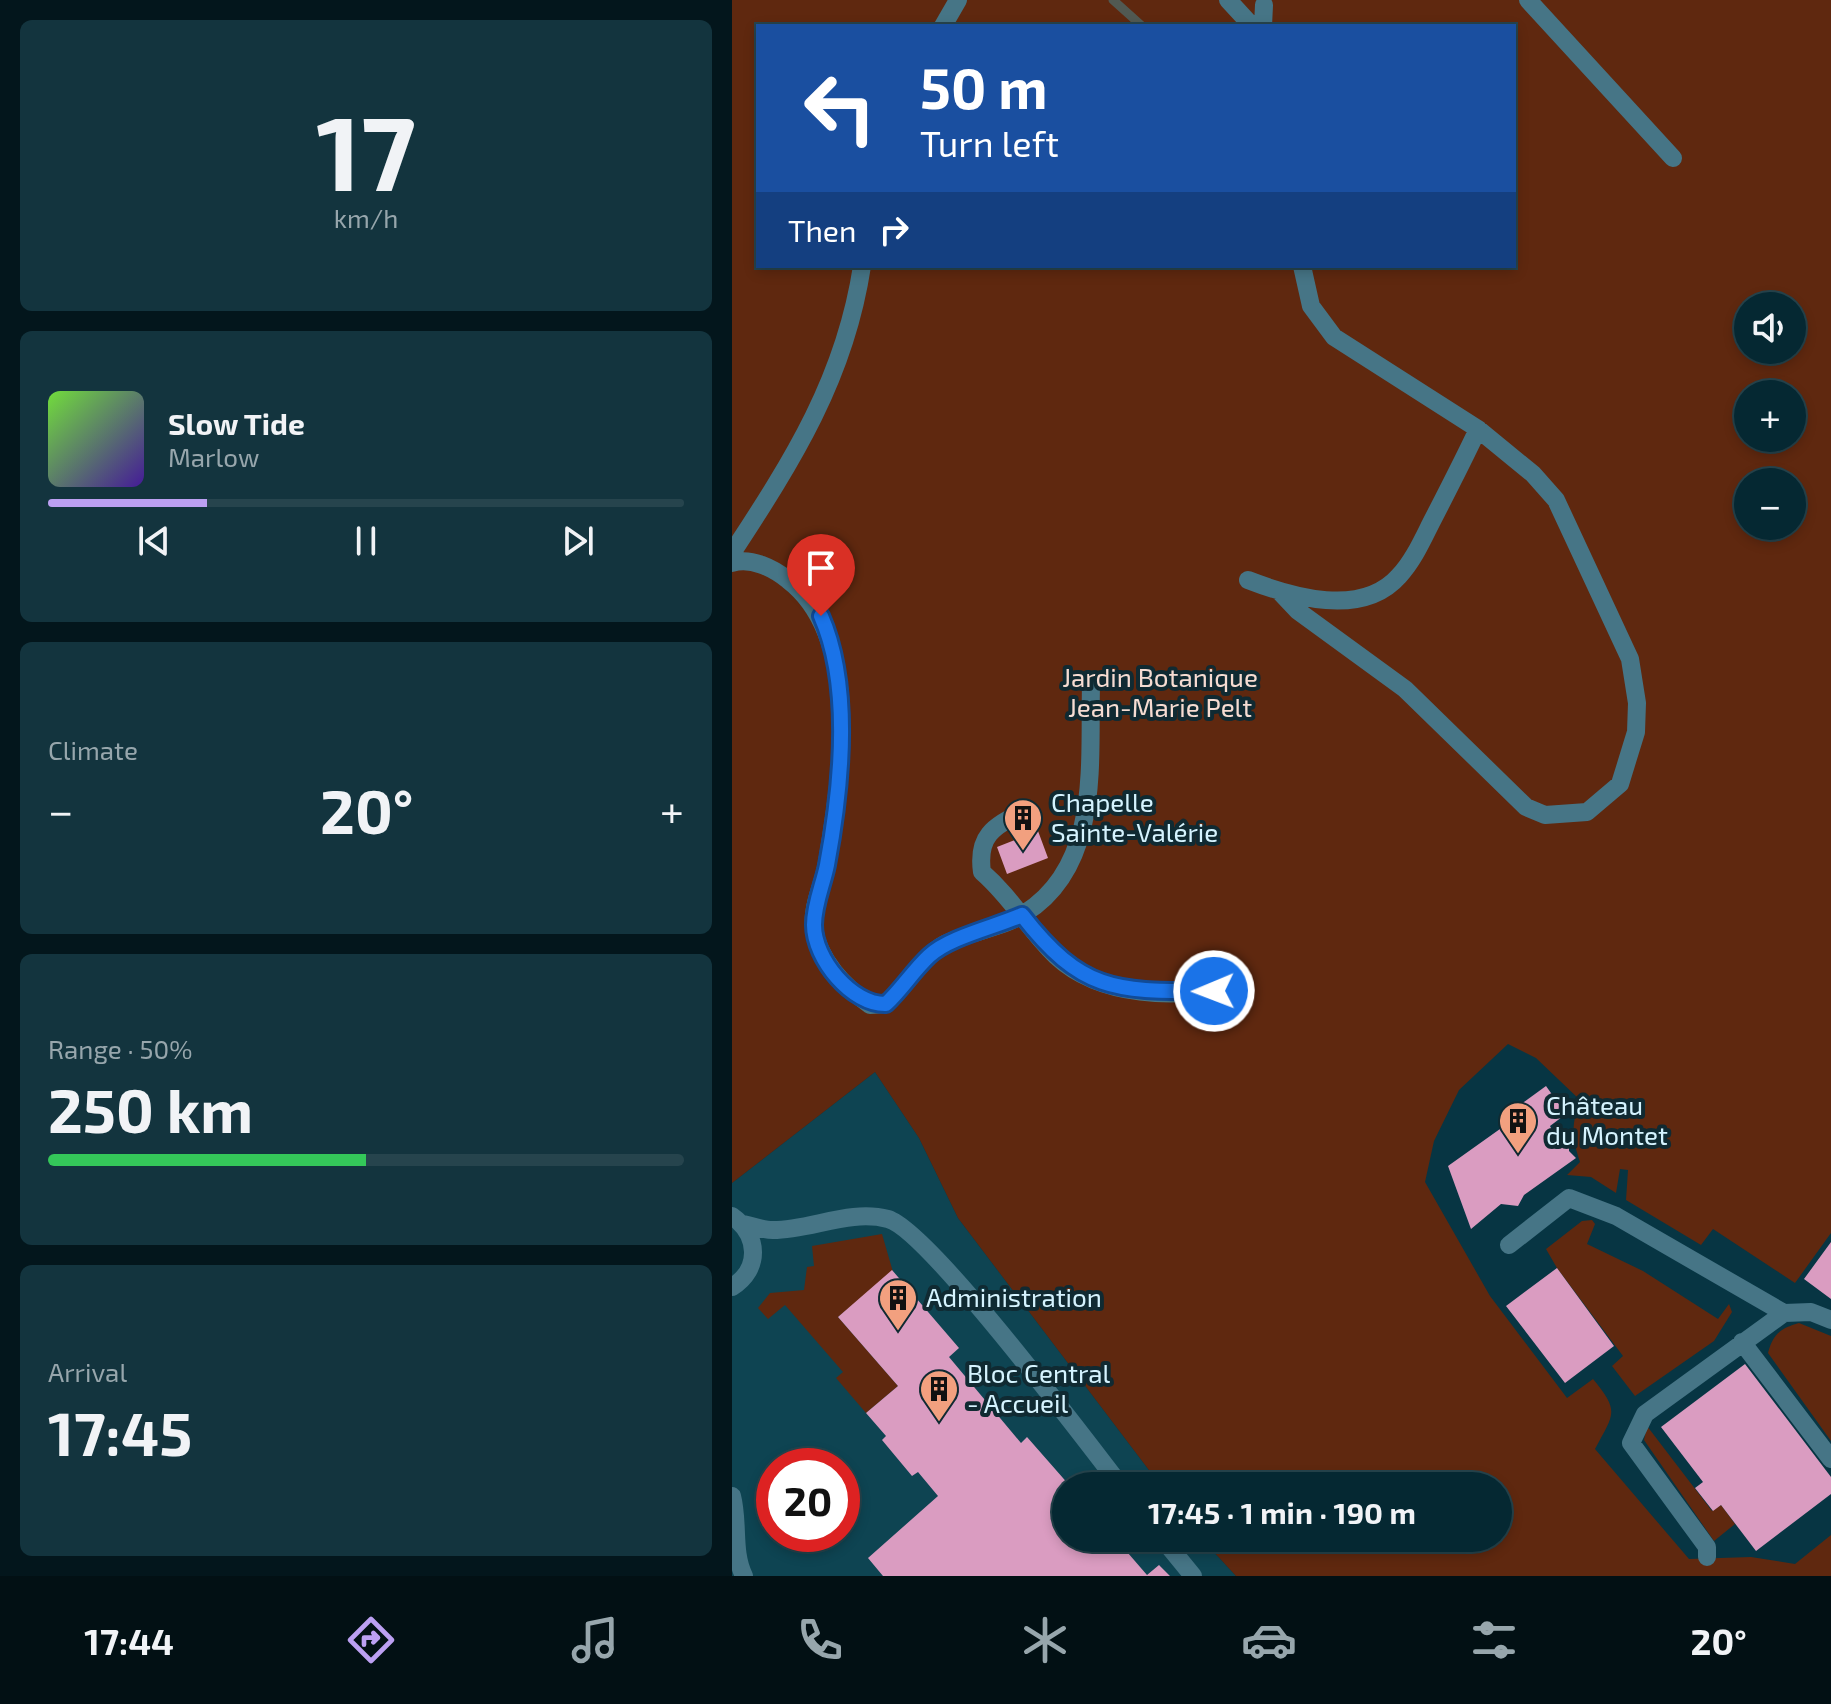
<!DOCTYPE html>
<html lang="en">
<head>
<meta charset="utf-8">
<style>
	:root { --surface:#052832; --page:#13343e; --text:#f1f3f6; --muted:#97a6ac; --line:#26444d; --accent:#bca0f2 }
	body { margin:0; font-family:"Exo 2",sans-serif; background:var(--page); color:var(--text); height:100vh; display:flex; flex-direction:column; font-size:30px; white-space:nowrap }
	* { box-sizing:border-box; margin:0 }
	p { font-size:26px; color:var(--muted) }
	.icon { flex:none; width:44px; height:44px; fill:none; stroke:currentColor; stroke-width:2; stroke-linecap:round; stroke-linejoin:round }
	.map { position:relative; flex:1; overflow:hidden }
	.panel { display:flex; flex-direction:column; gap:20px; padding:20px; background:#03161c; width:732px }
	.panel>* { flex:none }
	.hud { position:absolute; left:24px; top:24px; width:760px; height:244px; border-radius:0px; box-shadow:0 4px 12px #0003,0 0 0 2px var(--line); background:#1a4fa0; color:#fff; overflow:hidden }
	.fabs { position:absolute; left:1002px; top:292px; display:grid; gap:16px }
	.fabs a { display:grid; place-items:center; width:72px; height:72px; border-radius:50%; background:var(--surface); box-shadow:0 4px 12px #0003,0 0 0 2px var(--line); font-size:40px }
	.speed { position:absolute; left:24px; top:1448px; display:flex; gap:16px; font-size:40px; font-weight:700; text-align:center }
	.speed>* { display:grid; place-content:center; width:104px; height:104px; border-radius:50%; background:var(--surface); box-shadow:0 4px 12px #0003,0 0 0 2px var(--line); line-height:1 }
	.speed .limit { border:12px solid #d22; background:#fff; color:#111 }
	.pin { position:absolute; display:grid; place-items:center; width:68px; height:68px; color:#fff; margin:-82px -34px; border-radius:50% 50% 50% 0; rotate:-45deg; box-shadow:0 0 8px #0007 }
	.pin .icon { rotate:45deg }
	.me { position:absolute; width:88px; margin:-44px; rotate:269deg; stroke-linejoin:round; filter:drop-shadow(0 0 6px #0008) }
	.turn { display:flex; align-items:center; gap:28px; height:168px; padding:0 32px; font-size:36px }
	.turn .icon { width:104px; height:104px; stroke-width:2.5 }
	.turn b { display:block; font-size:56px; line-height:68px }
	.then { display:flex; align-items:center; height:76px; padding:0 32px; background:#0003; gap:16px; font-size:30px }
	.big { font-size:60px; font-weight:700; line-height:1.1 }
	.panel .tile { flex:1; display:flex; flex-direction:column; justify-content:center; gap:12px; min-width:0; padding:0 28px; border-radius:12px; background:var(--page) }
	.panel .dial { align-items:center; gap:0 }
	.dial b { font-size:104px; line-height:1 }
	.song { display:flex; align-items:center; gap:24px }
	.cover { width:96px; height:96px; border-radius:12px; background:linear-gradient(135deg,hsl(100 70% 55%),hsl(260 70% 35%)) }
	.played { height:8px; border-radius:4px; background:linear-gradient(90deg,var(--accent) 25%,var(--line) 25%) }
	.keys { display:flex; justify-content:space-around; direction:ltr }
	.heat { display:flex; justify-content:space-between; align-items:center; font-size:44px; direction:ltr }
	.charge { height:12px; border-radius:6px; background:linear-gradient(90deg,#34c759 50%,var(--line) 0) }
	.trip { position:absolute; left:320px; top:1472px; width:460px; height:80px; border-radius:40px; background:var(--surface); box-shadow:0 4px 12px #0003,0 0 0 2px var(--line); font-weight:700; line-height:80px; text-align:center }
	.dock { display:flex; height:128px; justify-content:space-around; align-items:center; background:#021014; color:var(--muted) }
	.dock .icon { width:56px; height:56px }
	.dock .current { color:var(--accent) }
	.dock b { font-size:36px; color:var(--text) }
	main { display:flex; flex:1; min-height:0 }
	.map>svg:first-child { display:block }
	.built { fill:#0e4452; fill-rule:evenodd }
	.green { fill:#5f280f; fill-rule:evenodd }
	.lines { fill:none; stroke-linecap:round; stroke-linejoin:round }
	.stream { stroke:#515952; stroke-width:9 }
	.building { fill:#da9cc1 }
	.lane { stroke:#467586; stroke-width:18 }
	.route-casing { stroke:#114b97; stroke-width:20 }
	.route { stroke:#1a73e8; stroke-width:14 }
	.labels { text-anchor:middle; stroke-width:8; stroke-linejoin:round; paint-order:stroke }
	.park-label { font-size:26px; fill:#f6dcd2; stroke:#102a32 }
	.poi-label { font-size:26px; fill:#d5f3fe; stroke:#102a32; text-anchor:start }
</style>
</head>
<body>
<main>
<section class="panel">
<div class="tile dial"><b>17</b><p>km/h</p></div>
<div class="tile">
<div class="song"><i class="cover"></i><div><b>Slow Tide</b><p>Marlow</p></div></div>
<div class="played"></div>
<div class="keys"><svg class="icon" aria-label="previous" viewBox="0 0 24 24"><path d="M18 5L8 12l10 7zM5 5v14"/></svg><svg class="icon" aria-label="pause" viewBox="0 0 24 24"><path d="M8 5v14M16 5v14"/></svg><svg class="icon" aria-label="next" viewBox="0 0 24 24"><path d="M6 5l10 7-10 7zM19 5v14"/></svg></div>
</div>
<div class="tile"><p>Climate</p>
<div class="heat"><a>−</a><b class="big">20°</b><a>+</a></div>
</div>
<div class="tile"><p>Range · 50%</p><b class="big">250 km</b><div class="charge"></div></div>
<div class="tile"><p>Arrival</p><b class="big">17:45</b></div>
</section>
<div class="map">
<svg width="1099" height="1576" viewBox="0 0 1099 1576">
	<rect width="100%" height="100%" fill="#073543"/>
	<path class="built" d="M143,1072l44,66 39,80 203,268h-95v52h135l35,38h-504v-393zM42,1466h68v68h-68z"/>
	<path class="green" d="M0,0h1099v1233l-36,50 -82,-54 -12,16 -75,-45 2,-30 -8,-1 -4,24 -25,-16 -24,-2 13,-13c-8,-24 -9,-38 0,-62l-44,-42 -28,-14 -49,46 -25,51 -9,41 65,114 77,102 26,-19c27,33 21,34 2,70l94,110 62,-2 44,7 36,-29v41h-595l-35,-38h297v-52h-337l-203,-268 -39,-80 -44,-66 -143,111zM26,26h756v240h-756zM1016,306h44v44h-44zM1016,394h44v44h-44zM1016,482h44v44h-44z
		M860,1220l3,4 -8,20 56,27 75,48 11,-15 3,8 -18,29 -79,55 -23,-30 11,-10 -66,-88 -11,-19 36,-28z
		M150,1234l11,38 -55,45 60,69 -32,27 -30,-35 7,-6 -58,-67 -17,14 -10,-11 12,-15 34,-3 3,-23 7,-1 -2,-20z
		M1067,1323l32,13v105l-63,-88c5,-19 13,-25 31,-30z
		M915,1426l65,85 9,-6 14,19 -21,17 -70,-101z"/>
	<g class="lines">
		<path class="stream" d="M381,0l29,26"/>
	</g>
	<path class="building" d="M306,831l10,27 -41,16 -10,-27z
		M814,1086l20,28 -16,12 2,4 6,9 11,3v9l7,7 -52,37 -6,11 -17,-2 -30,25 -23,-63 66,-47 -5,-6z
		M1099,1242v57l-27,-20z
		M825,1268l57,78 -49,37 -59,-77z
		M160,1270l67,78 -10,9 72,86 6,-6 43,49h-4v52h49l32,37 12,-10 11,11h-287l-15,-18 70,-62 -20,-24 -6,4 -30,-36 4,-4 -20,-23 32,-27 -60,-69z
		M1013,1364l86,113v17l-75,57 -35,-46 -8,6 -18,-23 8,-6 -42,-55z"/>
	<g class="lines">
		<path class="lane" d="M496,0l24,26
			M796,0l145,158
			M211,26l15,-26
			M531,26l1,-21
			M0,553c61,-93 113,-175 130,-287
			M0,563c19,-6 41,5 56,17 75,57 53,199 39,282 -3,21 -16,44 -13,66 4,32 31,59 56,77l16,-1c20,-18 35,-47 59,-60 25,-13 56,-15 80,-31 76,-48 64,-149 66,-228
			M516,580c44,17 114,38 151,-4 14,-15 23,-35 32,-53 16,-31 32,-62 47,-94
			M549,593l17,18 107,78 121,118 19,8 42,-3 33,-28 16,-52 1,-29 -7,-44 -74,-159 -23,-26 -55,-45 -144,-92 -23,-31 -9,-40
			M290,812c-29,15 -45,24 -40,60 31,27 46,57 74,84 45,42 121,43 178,30
			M0,1216c27,19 29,53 0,71
			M11,1224c9,2 20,6 30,6 38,0 77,-21 115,-11 40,11 198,222 233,267
			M777,1245l60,-47 47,18 168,97 27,-1 20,8
			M1010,1342l89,117
			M0,1496c7,27 0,56 12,80
			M430,1538l31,38
			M975,1557v-10l-76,-104 14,-29 139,-101"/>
	</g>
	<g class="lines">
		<g class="route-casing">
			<path id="route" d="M89,616c31,70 20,174 6,249 -4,20 -13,39 -13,60 0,34 38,80 72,79 16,-15 27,-33 43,-48 20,-19 66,-29 93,-41 62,80 97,76 192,76"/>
		</g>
		<use href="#route" class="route"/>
	</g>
	<defs>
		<g id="building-pin" transform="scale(2)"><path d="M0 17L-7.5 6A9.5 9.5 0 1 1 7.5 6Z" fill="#f2a07f" stroke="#102a32"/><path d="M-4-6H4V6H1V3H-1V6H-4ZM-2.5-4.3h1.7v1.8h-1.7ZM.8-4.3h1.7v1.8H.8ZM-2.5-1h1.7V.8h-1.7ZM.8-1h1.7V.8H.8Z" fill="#111"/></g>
	</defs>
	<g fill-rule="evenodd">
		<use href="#building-pin" x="291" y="818"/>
		<use href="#building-pin" x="786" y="1121"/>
		<use href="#building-pin" x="166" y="1298"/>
		<use href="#building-pin" x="207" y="1389"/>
	</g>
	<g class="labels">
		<g class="park-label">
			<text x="428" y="687">Jardin Botanique<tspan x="428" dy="30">Jean-Marie Pelt</tspan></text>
		</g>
		<g class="poi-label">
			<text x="319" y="812">Chapelle<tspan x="319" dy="30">Sainte-Valérie</tspan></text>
			<text x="814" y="1115">Château<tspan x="814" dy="30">du Montet</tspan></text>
			<text x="194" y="1307">Administration</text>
			<text x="235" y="1383">Bloc Central<tspan x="235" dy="30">- Accueil</tspan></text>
		</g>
	</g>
</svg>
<div class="fabs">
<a><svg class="icon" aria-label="sound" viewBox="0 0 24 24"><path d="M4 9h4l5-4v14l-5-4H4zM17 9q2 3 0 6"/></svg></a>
<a>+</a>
<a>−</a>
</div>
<div class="speed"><div class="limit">20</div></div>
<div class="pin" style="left:89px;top:616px;background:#d93025"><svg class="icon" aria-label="arrive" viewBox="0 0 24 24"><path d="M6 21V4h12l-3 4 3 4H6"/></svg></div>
<svg class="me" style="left:482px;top:991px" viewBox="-20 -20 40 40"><circle r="17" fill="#1a73e8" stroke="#fff" stroke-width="3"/><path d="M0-11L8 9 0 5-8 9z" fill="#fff"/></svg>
<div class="trip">17:45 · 1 min · 190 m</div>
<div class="hud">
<div class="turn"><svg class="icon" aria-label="left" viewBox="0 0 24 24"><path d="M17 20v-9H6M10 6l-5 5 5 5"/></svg><div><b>50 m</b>Turn left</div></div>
<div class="then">Then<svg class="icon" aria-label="right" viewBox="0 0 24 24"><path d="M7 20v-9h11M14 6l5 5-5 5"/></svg></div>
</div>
</div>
</main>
<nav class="dock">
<b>17:44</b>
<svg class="icon current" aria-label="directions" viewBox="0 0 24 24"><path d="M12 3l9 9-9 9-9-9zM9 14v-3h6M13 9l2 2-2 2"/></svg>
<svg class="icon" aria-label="music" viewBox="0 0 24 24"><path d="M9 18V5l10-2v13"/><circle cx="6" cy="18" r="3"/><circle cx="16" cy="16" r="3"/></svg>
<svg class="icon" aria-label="phone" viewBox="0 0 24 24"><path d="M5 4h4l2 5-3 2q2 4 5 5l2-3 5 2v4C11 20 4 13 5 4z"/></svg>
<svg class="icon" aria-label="climate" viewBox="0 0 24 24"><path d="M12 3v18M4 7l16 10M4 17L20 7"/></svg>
<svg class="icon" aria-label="car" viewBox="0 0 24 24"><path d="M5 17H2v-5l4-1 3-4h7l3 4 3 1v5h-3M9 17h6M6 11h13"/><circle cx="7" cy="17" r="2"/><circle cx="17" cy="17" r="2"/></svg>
<svg class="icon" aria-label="filters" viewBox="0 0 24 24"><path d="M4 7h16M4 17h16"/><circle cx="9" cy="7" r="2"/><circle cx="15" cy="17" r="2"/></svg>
<b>20°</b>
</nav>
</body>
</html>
